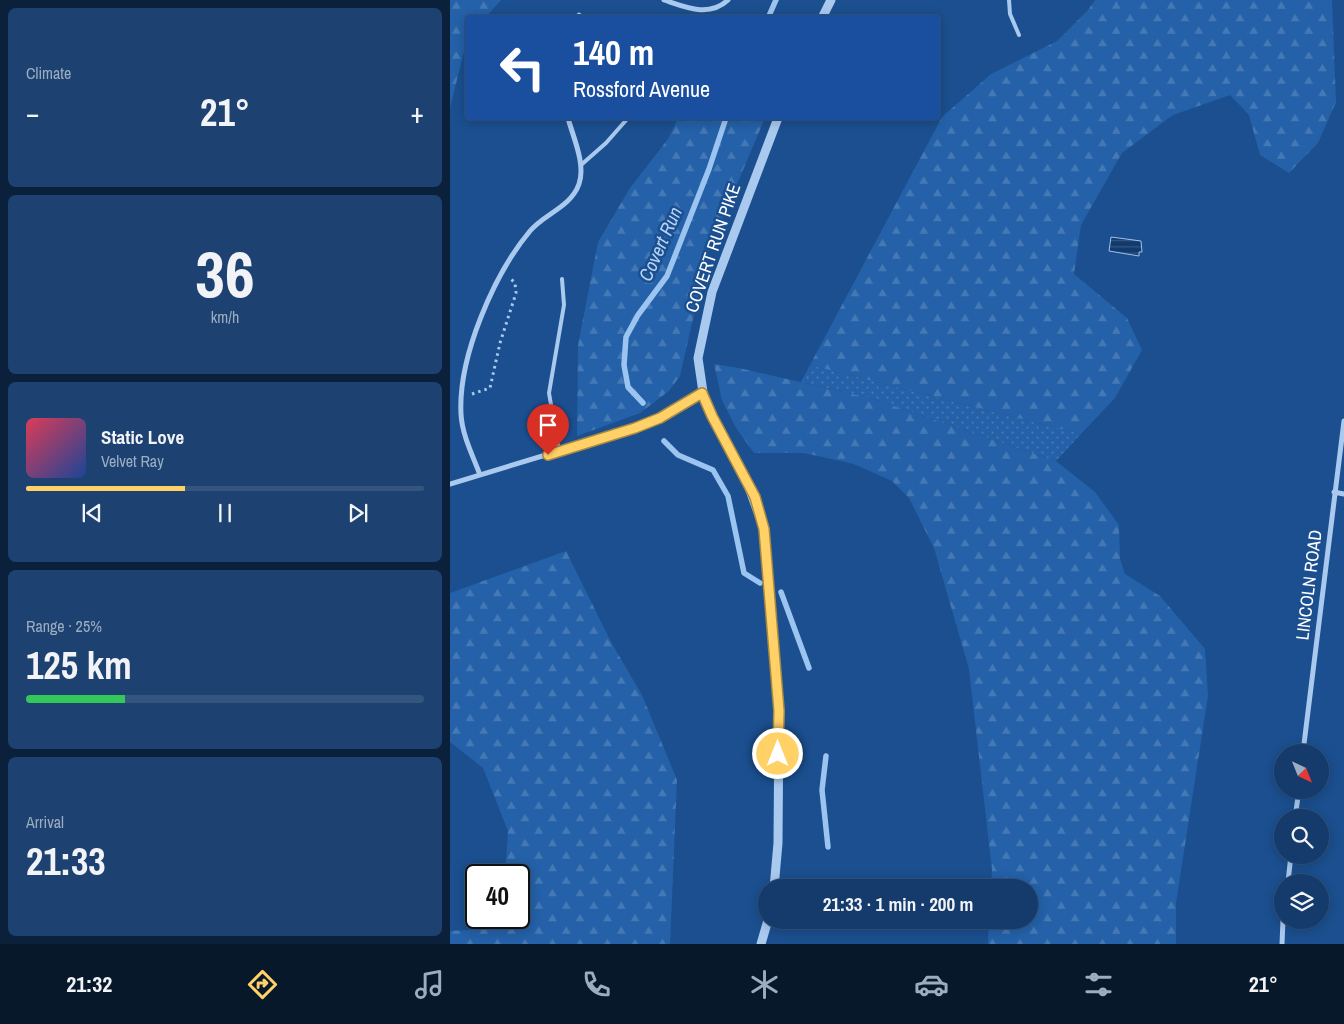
<!DOCTYPE html>
<html lang="en">
<head>
<meta charset="utf-8">
<style>
	:root { --surface:#143b6b; --page:#1d4271; --text:#f1f3f6; --muted:#9dadc1; --line:#33557e; --accent:#ffd166 }
	body { margin:0; font-family:"Archivo Narrow",sans-serif; background:var(--page); color:var(--text); height:100vh; display:flex; flex-direction:column; font-size:19px; white-space:nowrap }
	* { box-sizing:border-box; margin:0 }
	p { font-size:16px; color:var(--muted) }
	.icon { flex:none; width:28px; height:28px; fill:none; stroke:currentColor; stroke-width:2; stroke-linecap:round; stroke-linejoin:round }
	.map { position:relative; flex:1; overflow:hidden }
	.panel { display:flex; flex-direction:column; gap:8px; padding:8px; background:#0b203b; width:450px }
	.panel>* { flex:none }
	.hud { position:absolute; left:15px; top:15px; width:475px; height:105px; border-radius:5px; box-shadow:0 2px 12px #0003,0 0 0 1px var(--line); background:#1a4fa0; color:#fff; overflow:hidden }
	.needle { width:32px; rotate:137deg }
	.buttons { position:absolute; left:824px; top:744px; display:grid; gap:10px }
	.buttons a { display:grid; place-items:center; width:55px; height:55px; border-radius:50%; background:var(--surface); box-shadow:0 2px 12px #0003,0 0 0 1px var(--line); font-size:25px }
	.speed { position:absolute; left:15px; top:864px; display:flex; gap:10px; font-size:25px; font-weight:700; text-align:center }
	.speed>* { display:grid; place-content:center; width:65px; height:65px; border-radius:50%; background:var(--surface); box-shadow:0 2px 12px #0003,0 0 0 1px var(--line); line-height:1 }
	.speed .limit { border:2px solid #111; border-radius:8px; background:#fff; color:#111 }
	.pin { position:absolute; display:grid; place-items:center; width:42px; height:42px; color:#fff; margin:-51px -21px; border-radius:50% 50% 50% 0; rotate:-45deg; box-shadow:0 0 5px #0007 }
	.pin .icon { rotate:45deg }
	.me { position:absolute; width:55px; margin:-28px; rotate:0deg; stroke-linejoin:round; filter:drop-shadow(0 0 4px #0008) }
	.turn { display:flex; align-items:center; gap:18px; height:105px; padding:0 25px; font-size:22px }
	.turn .icon { width:65px; height:65px; stroke-width:2.5 }
	.turn b { display:block; font-size:35px; line-height:42px }
	.big { font-size:38px; font-weight:700; line-height:1.1 }
	.panel .widget { flex:1; display:flex; flex-direction:column; justify-content:center; gap:8px; min-width:0; padding:0 18px; border-radius:8px; background:var(--page) }
	.panel .dial { align-items:center; gap:0 }
	.dial b { font-size:65px; line-height:1 }
	.song { display:flex; align-items:center; gap:15px }
	.cover { width:60px; height:60px; border-radius:8px; background:linear-gradient(135deg,hsl(350 70% 55%),hsl(220 70% 35%)) }
	.played { height:5px; border-radius:2px; background:linear-gradient(90deg,var(--accent) 40%,var(--line) 40%) }
	.keys { display:flex; justify-content:space-around; direction:ltr }
	.heat { display:flex; justify-content:space-between; align-items:center; font-size:28px; direction:ltr }
	.charge { height:8px; border-radius:4px; background:linear-gradient(90deg,#34c759 25%,var(--line) 0) }
	.trip { position:absolute; left:308px; top:879px; width:280px; height:50px; border-radius:25px; background:var(--surface); box-shadow:0 2px 12px #0003,0 0 0 1px var(--line); font-weight:700; line-height:50px; text-align:center }
	.tabs { display:flex; height:80px; justify-content:space-around; align-items:center; background:#08182b; color:var(--muted) }
	.tabs .icon { width:35px; height:35px }
	.tabs .active { color:var(--accent) }
	.tabs b { font-size:22px; color:var(--text) }
	main { display:flex; flex:1; min-height:0 }
	.map>svg:first-child { display:block }
	.grass { fill:url(#grass-dots) }
	.forest { fill:url(#forest-firs) }
	.water { fill:url(#water-rules); stroke:#9cc4f0 }
	.lines { fill:none; stroke-linecap:round; stroke-linejoin:round }
	.stream { stroke:#9cc4f0; stroke-width:5.5 }
	.path { stroke:#a9c9ee; stroke-width:3; stroke-dasharray:2.5 4; stroke-linecap:butt }
	.service { stroke:#a9c9ee; stroke-width:4 }
	.minor { stroke:#a9c9ee; stroke-width:5 }
	.tertiary { stroke:#a9c9ee; stroke-width:9 }
	.route-casing { stroke:#a68842; stroke-width:12 }
	.route { stroke:#ffd166; stroke-width:9 }
	.labels { text-anchor:middle; stroke-width:5; stroke-linejoin:round; paint-order:stroke }
	.street-label { font-size:18px; fill:#fff; stroke:#1b4f8f }
	.water-label { font-size:19px; font-style:italic; fill:#b5d3f5; stroke:#1b4f8f }
</style>
</head>
<body>
<main>
<section class="panel">
<div class="widget"><p>Climate</p>
<div class="heat"><a>−</a><b class="big">21°</b><a>+</a></div>
</div>
<div class="widget dial"><b>36</b><p>km/h</p></div>
<div class="widget">
<div class="song"><i class="cover"></i><div><b>Static Love</b><p>Velvet Ray</p></div></div>
<div class="played"></div>
<div class="keys"><svg class="icon" aria-label="previous" viewBox="0 0 24 24"><path d="M18 5L8 12l10 7zM5 5v14"/></svg><svg class="icon" aria-label="pause" viewBox="0 0 24 24"><path d="M8 5v14M16 5v14"/></svg><svg class="icon" aria-label="next" viewBox="0 0 24 24"><path d="M6 5l10 7-10 7zM19 5v14"/></svg></div>
</div>
<div class="widget"><p>Range · 25%</p><b class="big">125 km</b><div class="charge"></div></div>
<div class="widget"><p>Arrival</p><b class="big">21:33</b></div>
</section>
<div class="map">
<svg width="894" height="944" viewBox="0 0 894 944">
	<defs>
		<pattern id="grass-dots" width="8" height="8" patternUnits="userSpaceOnUse" patternTransform="scale(1.25)"><rect width="8" height="8" fill="#2461a8"/><path d="M2 2h.1M6 6h.1" fill="none" stroke="#4579b5" stroke-width="1.8" stroke-linecap="round"/></pattern>
		<pattern id="forest-firs" width="22" height="20" patternUnits="userSpaceOnUse" patternTransform="scale(1.25)"><rect width="22" height="20" fill="#2461a8"/><path d="M5 1l3.5 6h-7zM16 11l3.5 6h-7z" fill="#4579b5"/></pattern>
		<pattern id="water-rules" width="6" height="5" patternUnits="userSpaceOnUse" patternTransform="scale(1.25)"><rect width="6" height="5" fill="#123a6d"/><path d="M0 2.5h6" fill="none" stroke="#365883"/></pattern>
	</defs>
	<rect width="100%" height="100%" fill="#1b4f8f"/>
	<path class="grass" d="M360,365l271,69 -25,27 -186,-63 -69,-16z"/>
	<path class="forest" d="M0,0h51l-15,17 -18,1 -1,21 -17,69z
		M645,0h237l4,102 -18,41 -29,30 -29,-18 -11,-40 -19,-20 -57,20 -51,38 -41,72 -7,49 53,44 15,32 -27,48 -34,36 -271,-69 132,-248 49,-43 66,-33 31,-31z
		M228,118h87l-57,135 -28,123 -11,15 -29,22 -63,23 1,-91 20,-103 32,-54 38,-49z
		M264,364l25,4 131,30 186,63 39,31 24,33 1,34 5,15 35,22 45,53 3,47 -32,207v41h-188l1,-24h40v-32l-38,-1 1,-17 -23,-201 -35,-121 -25,-50 -17,-17 -38,-17 -50,-11h-50l-18,-25 -14,-28z
		M116,551l45,91 31,53 35,85 -7,164h-220v-13l37,-2 4,-11h28v-43h-14l3,-44 -25,-63 -33,-26v-149z"/>
	<path class="water" d="M661,237l30,4 1,11h-3v4l-30,-5z"/>
	<g class="lines">
		<path class="stream" d="M318,18l8,-18
			M193,403l-15,-16 -4,-22 2,-28 12,-22 29,-39 42,-107 17,-51
			M214,441l14,14 35,15 15,26 16,77 16,10
			M331,592l28,76
			M376,756l-4,34 6,57"/>
		<path class="path" d="M22,394l18,-6 10,-45 16,-50 -1,-10 -4,-4"/>
		<path class="service" d="M559,0l1,14 9,21
			M131,165l25,-22 22,-25
			M109,452l-10,-59 15,-88 -2,-26"/>
		<path class="minor" d="M214,0c21,7 45,18 64,0
			M128,18l1,-3
			M30,475c-7,-19 -18,-40 -19,-61 -3,-57 33,-140 69,-183 14,-17 41,-24 49,-47 7,-20 -6,-47 -11,-66
			M0,484l185,-56 25,-10 43,-25
			M884,492l10,2
			M853,752l41,-331
			M845,818l4,-28
			M838,882l3,-27
			M832,944l1,-24"/>
		<path class="tertiary" d="M372,18l9,-18
			M324,888l4,-45 1,-132 -15,-182 -17,-47 -43,-83 -6,-41 14,-66 66,-174
			M311,944l7,-24"/>
	</g>
	<g class="lines">
		<g class="route-casing">
			<path id="route" d="M98,455l87,-27 25,-10 42,-25 10,23 43,81 9,32 15,182 -1,43"/>
		</g>
		<use href="#route" class="route"/>
	</g>
	<g class="labels">
		<g class="street-label">
			<text transform="translate(263 248) rotate(-71)" y="6">COVERT RUN PIKE</text>
			<text transform="translate(859 585) rotate(-83)" y="6">LINCOLN ROAD</text>
		</g>
		<g class="water-label">
			<text transform="translate(210 244) rotate(-66)" y="7">Covert Run</text>
		</g>
	</g>
</svg>
<div class="buttons">
<a><svg class="needle" viewBox="-14 -14 28 28"><path d="M0-13l5 13h-10z" fill="#e53935"/><path d="M0 13l5-13h-10z" fill="#9dadc1"/></svg></a>
<a><svg class="icon" aria-label="search" viewBox="0 0 24 24"><circle cx="10" cy="10" r="6"/><path d="M15 15l6 6"/></svg></a>
<a><svg class="icon" aria-label="layers" viewBox="0 0 24 24"><path d="M12 4l9 5-9 5-9-5zM3 14l9 5 9-5"/></svg></a>
</div>
<div class="speed"><div class="limit">40</div></div>
<div class="pin" style="left:98px;top:455px;background:#d93025"><svg class="icon" aria-label="arrive" viewBox="0 0 24 24"><path d="M6 21V4h12l-3 4 3 4H6"/></svg></div>
<svg class="me" style="left:328px;top:754px" viewBox="-20 -20 40 40"><circle r="17" fill="#ffd166" stroke="#fff" stroke-width="3"/><path d="M0-11L8 9 0 5-8 9z" fill="#fff"/></svg>
<div class="trip">21:33 · 1 min · 200 m</div>
<div class="hud">
<div class="turn"><svg class="icon" aria-label="left" viewBox="0 0 24 24"><path d="M17 20v-9H6M10 6l-5 5 5 5"/></svg><div><b>140 m</b>Rossford Avenue</div></div>
</div>
</div>
</main>
<nav class="tabs">
<b>21:32</b>
<svg class="icon active" aria-label="directions" viewBox="0 0 24 24"><path d="M12 3l9 9-9 9-9-9zM9 14v-3h6M13 9l2 2-2 2"/></svg>
<svg class="icon" aria-label="music" viewBox="0 0 24 24"><path d="M9 18V5l10-2v13"/><circle cx="6" cy="18" r="3"/><circle cx="16" cy="16" r="3"/></svg>
<svg class="icon" aria-label="phone" viewBox="0 0 24 24"><path d="M5 4h4l2 5-3 2q2 4 5 5l2-3 5 2v4C11 20 4 13 5 4z"/></svg>
<svg class="icon" aria-label="climate" viewBox="0 0 24 24"><path d="M12 3v18M4 7l16 10M4 17L20 7"/></svg>
<svg class="icon" aria-label="car" viewBox="0 0 24 24"><path d="M5 17H2v-5l4-1 3-4h7l3 4 3 1v5h-3M9 17h6M6 11h13"/><circle cx="7" cy="17" r="2"/><circle cx="17" cy="17" r="2"/></svg>
<svg class="icon" aria-label="filters" viewBox="0 0 24 24"><path d="M4 7h16M4 17h16"/><circle cx="9" cy="7" r="2"/><circle cx="15" cy="17" r="2"/></svg>
<b>21°</b>
</nav>
</body>
</html>
